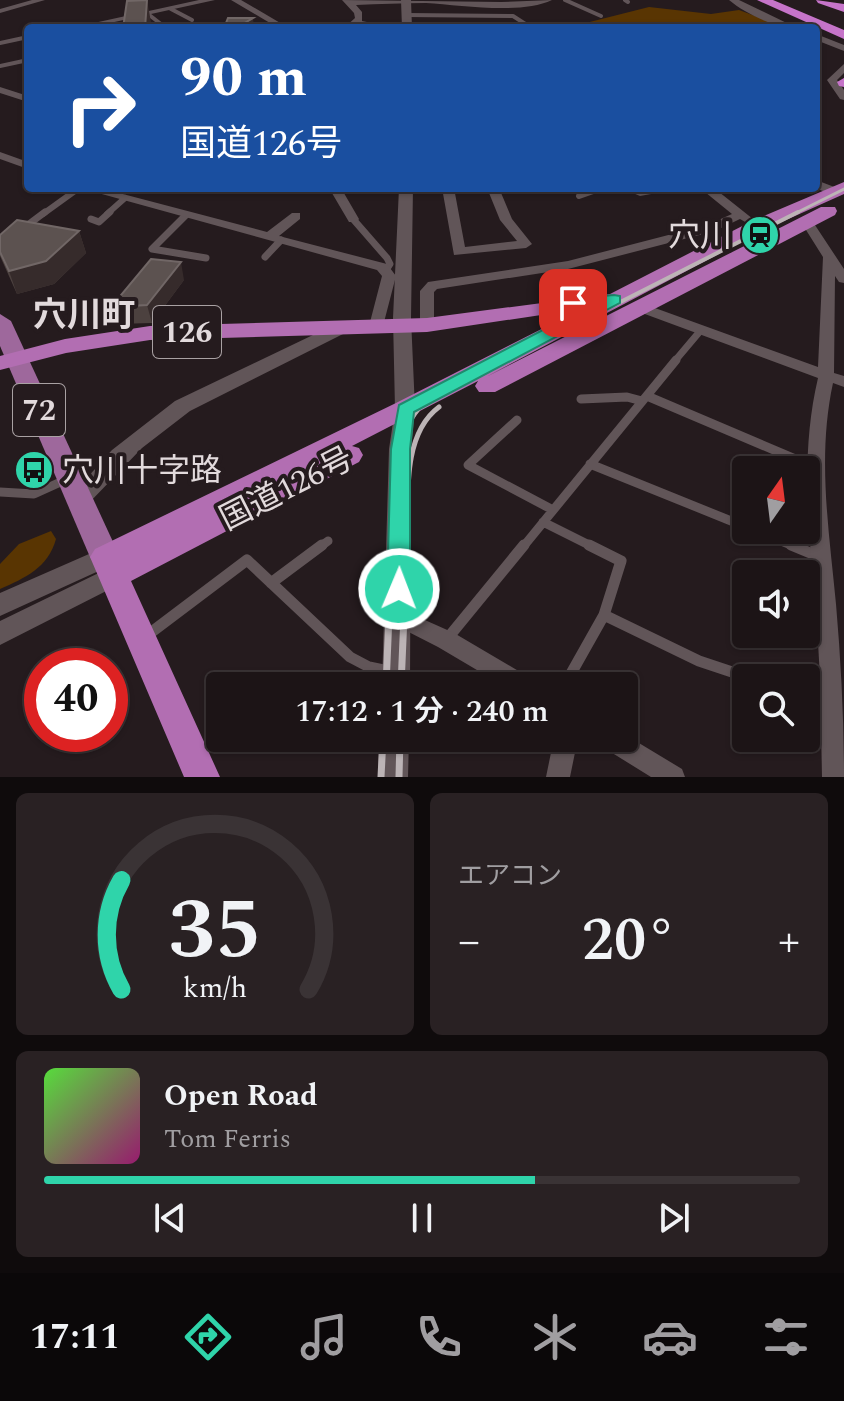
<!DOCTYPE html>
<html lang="ja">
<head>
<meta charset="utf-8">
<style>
	:root { --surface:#1c1416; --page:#292123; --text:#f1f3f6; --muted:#a09ea1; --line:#3a3335; --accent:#2fd4aa }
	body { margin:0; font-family:Spectral,"Noto Sans JP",serif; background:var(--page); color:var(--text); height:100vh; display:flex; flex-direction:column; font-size:30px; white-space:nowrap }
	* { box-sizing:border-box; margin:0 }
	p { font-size:26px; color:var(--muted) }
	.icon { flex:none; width:44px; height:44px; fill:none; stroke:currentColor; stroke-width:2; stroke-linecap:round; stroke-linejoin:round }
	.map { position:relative; height:777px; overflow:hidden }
	.side { display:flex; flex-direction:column; gap:16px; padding:16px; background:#0f0b0c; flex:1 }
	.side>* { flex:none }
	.banner { position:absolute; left:24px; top:24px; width:796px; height:168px; border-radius:8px; box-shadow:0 2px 6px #0004,0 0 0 2px var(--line); background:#1a4fa0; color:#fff; overflow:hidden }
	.needle { width:52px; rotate:14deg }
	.tools { position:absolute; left:732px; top:456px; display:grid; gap:16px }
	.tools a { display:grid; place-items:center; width:88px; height:88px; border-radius:8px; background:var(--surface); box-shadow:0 2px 6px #0004,0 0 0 2px var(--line); font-size:40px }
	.speed { position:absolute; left:24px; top:648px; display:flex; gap:16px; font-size:40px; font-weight:700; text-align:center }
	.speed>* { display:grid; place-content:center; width:104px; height:104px; border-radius:50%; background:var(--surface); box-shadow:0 2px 6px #0004,0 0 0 2px var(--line); line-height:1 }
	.speed .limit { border:12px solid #d22; background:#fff; color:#111 }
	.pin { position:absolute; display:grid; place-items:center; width:68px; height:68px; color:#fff; margin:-34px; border-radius:16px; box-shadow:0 4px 12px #0006 }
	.me { position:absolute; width:88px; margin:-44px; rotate:1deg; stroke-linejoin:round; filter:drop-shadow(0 0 6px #0008) }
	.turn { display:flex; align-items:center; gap:28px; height:168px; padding:0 24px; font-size:36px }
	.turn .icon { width:104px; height:104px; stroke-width:2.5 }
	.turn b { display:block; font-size:56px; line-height:68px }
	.big { font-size:60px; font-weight:600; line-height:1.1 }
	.side .widget { flex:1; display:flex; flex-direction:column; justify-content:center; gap:12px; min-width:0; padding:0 28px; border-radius:12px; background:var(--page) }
	.side .dial { align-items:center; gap:0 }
	.dial svg { height:208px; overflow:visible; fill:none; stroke:var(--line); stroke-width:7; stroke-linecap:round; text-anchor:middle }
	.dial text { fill:var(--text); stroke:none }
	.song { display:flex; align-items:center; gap:24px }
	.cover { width:96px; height:96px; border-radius:12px; background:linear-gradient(135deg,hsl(110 70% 55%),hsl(320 70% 35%)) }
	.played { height:8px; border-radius:4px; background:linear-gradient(90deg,var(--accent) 65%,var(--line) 65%) }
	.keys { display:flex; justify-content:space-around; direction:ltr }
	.heat { display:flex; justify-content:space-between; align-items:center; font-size:44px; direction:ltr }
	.side .tiles { flex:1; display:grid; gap:16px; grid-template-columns:1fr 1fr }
	.widget:last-child { grid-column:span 2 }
	.trip { position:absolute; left:206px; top:672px; width:432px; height:80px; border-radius:8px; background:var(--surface); box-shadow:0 2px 6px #0004,0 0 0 2px var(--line); font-weight:600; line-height:80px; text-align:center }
	.tab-bar { display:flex; height:128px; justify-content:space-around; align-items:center; background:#0b0809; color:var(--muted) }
	.tab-bar .icon { width:56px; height:56px }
	.tab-bar .selected { color:var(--accent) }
	.tab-bar b { font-size:36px; color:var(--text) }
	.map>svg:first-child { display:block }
	.green { fill:#593502 }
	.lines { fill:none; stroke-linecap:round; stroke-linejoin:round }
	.service-far4 { stroke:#615558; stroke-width:4 }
	.service-far3 { stroke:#615558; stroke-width:6 }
	.service-far2 { stroke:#615558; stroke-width:7 }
	.service-far1 { stroke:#615558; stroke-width:9 }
	.service { stroke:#615558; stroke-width:11 }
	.minor { fill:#615558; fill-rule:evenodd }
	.tertiary { fill:#615558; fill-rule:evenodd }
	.primary { fill:#9e689c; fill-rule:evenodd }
	.trunk { fill:#b26eb2; fill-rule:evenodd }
	.motorway { fill:#c674c9; fill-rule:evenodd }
	.rail-far3 { stroke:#bcb4b6; stroke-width:3 }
	.rail-far2 { stroke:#bcb4b6; stroke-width:4 }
	.rail-far1 { stroke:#bcb4b6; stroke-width:5 }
	.rail { stroke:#bcb4b6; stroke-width:7 }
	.wall { fill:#4c413f }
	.shaded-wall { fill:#362b2b }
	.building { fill:#5c5250; stroke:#716766; stroke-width:2 }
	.route { fill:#2fd4aa; stroke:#1f8a6e; stroke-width:2 }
	.labels { text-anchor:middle; stroke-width:8; stroke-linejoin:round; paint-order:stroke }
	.shield { fill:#251b1e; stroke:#a9a1a3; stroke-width:2 }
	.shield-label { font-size:30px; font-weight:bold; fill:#e2dadc }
	.poi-label { font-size:32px; fill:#e2dadc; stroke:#251b1e; text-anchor:end }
	.street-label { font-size:32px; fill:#e2dadc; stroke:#251b1e }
	.neighbourhood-label { font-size:34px; font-weight:bold; fill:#e2dadc; stroke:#251b1e }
</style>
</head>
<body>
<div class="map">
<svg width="844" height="777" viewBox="0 0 844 777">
	<rect width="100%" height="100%" fill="#251b1e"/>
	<path class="green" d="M649,7l62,7 28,-4 49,18h-222z
		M51,531l5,8c-8,29 -31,39 -56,50v-25l19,-20z"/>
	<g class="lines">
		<path class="service-far4" d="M565,0l36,16
			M625,0l3,2
			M171,9l21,11
			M148,14l18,14
			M406,15l107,1 17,11
			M0,43l28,-6
			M0,66l28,-6"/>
		<path class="service-far3" d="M579,196l23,-8
			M43,214l36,-26
			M107,214l18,-16"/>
		<path class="service-far2" d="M186,215l-34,34 54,9
			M91,219l8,3 11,-10
			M353,219l34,39 3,6 -5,8
			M25,227l20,-15
			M265,257l16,-17
			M674,362l27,-32"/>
		<path class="service-far1" d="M647,396l167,71
			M581,399l46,-2 15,4
			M517,420l-49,45 85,45
			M590,464l156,63
			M0,492l34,2 31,-14
			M543,522l50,25
			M754,530l42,17
			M320,547l8,-6
			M523,547l153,-187"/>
		<path class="service" d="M791,545l29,12
			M271,583l51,-38
			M604,615l95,46 51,17
			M145,637l102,-77 103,97 19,10 24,5
			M447,639l77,-94
			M564,686l40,-71 17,-54 -32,-16
			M806,697l25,8"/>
		<path class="minor" d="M32,0h13l-45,13v-4z
			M199,0h16l-128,28h-16z
			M231,0h10l41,24 -7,2z
			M342,0l159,2 51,-2c-32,15 -91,5 -126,3 -24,0 -47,1 -70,2l6,7v9l34,7 -39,-3 -4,3h-9l11,-10 -1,-5z
			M729,0h10l58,28c-22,0 -51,-14 -68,-28z
			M816,34l28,11v6l-28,-11z
			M844,64v9l-7,7 7,10v10l-4,-1 -13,-19z
			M0,87l28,9v6l-28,-9z
			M816,147l4,1 2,4 -6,3z
			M0,152l28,10v7l-28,-10z
			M816,180l21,8 2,3 -6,4 -18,-7z
			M80,188h20l167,44 25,-19h8v6l-21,17 108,28 9,12 -13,50 -7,4 -7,-4 13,-50 -5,-6z
			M329,188h12l18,31 -2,3h-8z
			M442,188h12l11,59 52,-6 -17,-21 -13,-32h12l13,31 20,25 -6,4 -72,7z
			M621,188h49l-2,3 -28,5z
			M700,188h14l39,31 -6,4 -7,-4 -25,12 -147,38 -131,20 -3,3v33l-7,4 -7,-4v-34l8,-9 140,-21 139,-36 25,-11z
			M807,218l4,1 33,50v14l-5,-1 -4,-6 -1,97 10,3v11l-11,-4c-16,74 -4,147 3,221 5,58 8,115 8,173h-22c-1,-49 -1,-99 -5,-148 -6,-86 -19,-166 1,-251l-184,-68 -2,-3 7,-4 5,1 174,63 5,-110 -22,-35z
			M398,608l56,25 78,46 3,7h-31l-66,-39 -47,-24 -3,-6 3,-6z
			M624,734l58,35 3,8h-34l-50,-31 -4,-8h27z
			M554,738h24l-8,39h-24z"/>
		<path class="tertiary" d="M401,0h10l1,28h-10z
			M399,188h14l-2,130 4,91 -4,40 -1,237h-28l7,-237 6,-40 -2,-91z
			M338,323l9,6 -2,4 -155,78 -48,37 -55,57 -8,3 -8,-3 -3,-6 44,-49 63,-49z
			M105,547l9,3 3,7 -3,7 -114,52v-23z
			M113,566l9,3 3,7 -3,7 -122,62v-24z
			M379,738h30l-1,39h-30z"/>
		<path class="primary" d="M0,314l11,7 109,236 -5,8 -10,4 -10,-4 -5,-8 -90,-211z"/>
		<path class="trunk" d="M844,182v12l-78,35 -280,148 335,-170h14l2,4 -2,4 -340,177h-16l-4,-6 3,-5 -126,65 7,2 4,7 -4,7 -228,119 89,196h-36l-94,-220 5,-8 301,-146 185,-94 -154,23 -277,8 -84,13 -66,17v-14l65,-17 85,-13 277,-8 183,-24 142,-73z"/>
		<path class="motorway" d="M757,0h16l71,30v9z
			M816,0l28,4v8l-26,-9z
			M844,78v9l-5,-1 -2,-4z"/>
		<path class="rail-far3" d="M794,214l50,-25"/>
		<path class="rail-far2" d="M502,362l296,-150"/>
		<path class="rail-far1" d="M391,547c2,-45 -2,-103 28,-139l87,-48
			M407,547c2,-44 -7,-111 32,-140"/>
		<path class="rail" d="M386,686l6,-141
			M401,686l6,-141
			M381,777l2,-39
			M399,777l1,-39"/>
	</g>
	<path class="wall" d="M79,231l7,22 -32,31 -37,10 -17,-38v-21z
		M184,280l-32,43 -36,1 -5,-17z"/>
	<path class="shaded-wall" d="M147,0l5,28h-7z
		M253,18l1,10h-18z
		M79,231l7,22 -32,31 -37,10 -8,-23z
		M181,262l3,18 -32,43 -5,-18z"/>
	<path class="building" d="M147,0l-2,28h-22l4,-27z
		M228,18h25l-17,10h-12z
		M17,220l62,11 -33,30 -37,10 -9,-19v-17z
		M151,259l30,3 -34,43 -36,2z"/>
	<path class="route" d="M614,295l6,1v7l-206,109 -4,37v140l-3,7 -8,3 -9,-3 -3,-7 4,-140 8,-44 190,-99h-22v-7z"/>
	<defs>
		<g id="station-disc" transform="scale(2)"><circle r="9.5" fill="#2fd4aa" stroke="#251b1e"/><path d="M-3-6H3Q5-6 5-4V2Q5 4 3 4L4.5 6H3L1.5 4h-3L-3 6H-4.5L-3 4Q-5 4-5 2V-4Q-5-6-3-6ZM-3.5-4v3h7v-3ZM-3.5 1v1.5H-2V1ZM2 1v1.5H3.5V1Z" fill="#111"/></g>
		<g id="bus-disc" transform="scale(2)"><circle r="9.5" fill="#2fd4aa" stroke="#251b1e"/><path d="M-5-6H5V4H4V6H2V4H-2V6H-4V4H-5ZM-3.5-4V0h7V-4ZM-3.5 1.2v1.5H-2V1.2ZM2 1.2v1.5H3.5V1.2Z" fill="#111"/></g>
	</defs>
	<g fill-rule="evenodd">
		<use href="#station-disc" x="760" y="235"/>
		<use href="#bus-disc" x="34" y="470"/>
	</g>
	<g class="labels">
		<g class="shield">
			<rect x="153" y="306" width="68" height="52" rx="6"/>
			<rect x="13" y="384" width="52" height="52" rx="6"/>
		</g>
		<g class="shield-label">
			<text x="187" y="342">126</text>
			<text x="39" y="420">72</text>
		</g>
		<g class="poi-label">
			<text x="732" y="246">穴川</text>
			<text x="62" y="481" text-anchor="start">穴川十字路</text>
		</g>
		<g class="street-label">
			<text transform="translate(286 488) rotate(-27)" y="11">国道126号</text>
		</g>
		<g class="neighbourhood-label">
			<text x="84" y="326">穴川町</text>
		</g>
	</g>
</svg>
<div class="tools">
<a><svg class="needle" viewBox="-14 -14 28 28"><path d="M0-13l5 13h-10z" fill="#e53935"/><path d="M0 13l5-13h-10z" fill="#a09ea1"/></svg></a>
<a><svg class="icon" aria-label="sound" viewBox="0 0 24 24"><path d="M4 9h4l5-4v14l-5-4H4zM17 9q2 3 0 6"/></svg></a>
<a><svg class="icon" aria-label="search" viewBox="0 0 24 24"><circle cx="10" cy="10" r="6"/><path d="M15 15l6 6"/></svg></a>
</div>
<div class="speed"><div class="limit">40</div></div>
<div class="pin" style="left:573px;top:303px;background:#d93025"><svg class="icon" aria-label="arrive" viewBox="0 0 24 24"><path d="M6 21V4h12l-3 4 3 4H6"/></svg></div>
<svg class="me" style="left:399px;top:589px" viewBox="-20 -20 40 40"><circle r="17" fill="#2fd4aa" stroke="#fff" stroke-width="3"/><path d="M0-11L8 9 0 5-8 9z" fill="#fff"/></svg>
<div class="trip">17:12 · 1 分 · 240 m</div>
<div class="banner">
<div class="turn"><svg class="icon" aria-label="right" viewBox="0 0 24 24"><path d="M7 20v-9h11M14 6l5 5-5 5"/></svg><div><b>90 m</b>国道126号</div></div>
</div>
</div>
<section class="side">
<div class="tiles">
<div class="widget dial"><svg viewBox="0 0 100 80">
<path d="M14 69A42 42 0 1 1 86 69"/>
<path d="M14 69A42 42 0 0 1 14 27" stroke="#2fd4aa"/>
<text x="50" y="56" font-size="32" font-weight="700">35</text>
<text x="50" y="72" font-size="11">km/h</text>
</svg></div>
<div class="widget"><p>エアコン</p>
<div class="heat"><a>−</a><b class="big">20°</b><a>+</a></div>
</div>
<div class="widget">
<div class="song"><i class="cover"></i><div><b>Open Road</b><p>Tom Ferris</p></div></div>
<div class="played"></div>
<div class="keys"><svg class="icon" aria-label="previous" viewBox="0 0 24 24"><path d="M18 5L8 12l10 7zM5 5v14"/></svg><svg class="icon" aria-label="pause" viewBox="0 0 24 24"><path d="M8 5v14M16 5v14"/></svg><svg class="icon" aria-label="next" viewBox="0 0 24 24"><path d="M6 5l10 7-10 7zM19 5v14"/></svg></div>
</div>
</div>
</section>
<nav class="tab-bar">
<b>17:11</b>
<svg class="icon selected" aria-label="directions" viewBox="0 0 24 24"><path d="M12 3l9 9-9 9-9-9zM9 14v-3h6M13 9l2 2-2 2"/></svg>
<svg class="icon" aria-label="music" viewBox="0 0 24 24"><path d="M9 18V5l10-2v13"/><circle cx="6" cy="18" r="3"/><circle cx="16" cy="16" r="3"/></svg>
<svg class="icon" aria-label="phone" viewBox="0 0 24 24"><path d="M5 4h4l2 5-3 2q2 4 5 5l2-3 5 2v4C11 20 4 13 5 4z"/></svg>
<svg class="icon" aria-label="climate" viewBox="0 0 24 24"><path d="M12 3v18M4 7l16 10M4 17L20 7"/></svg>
<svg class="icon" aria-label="car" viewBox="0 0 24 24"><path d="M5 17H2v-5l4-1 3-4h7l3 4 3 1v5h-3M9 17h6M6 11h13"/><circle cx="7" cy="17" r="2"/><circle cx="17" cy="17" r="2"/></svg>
<svg class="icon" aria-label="filters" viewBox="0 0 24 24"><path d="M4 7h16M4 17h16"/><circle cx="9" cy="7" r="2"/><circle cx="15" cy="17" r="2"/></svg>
</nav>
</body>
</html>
